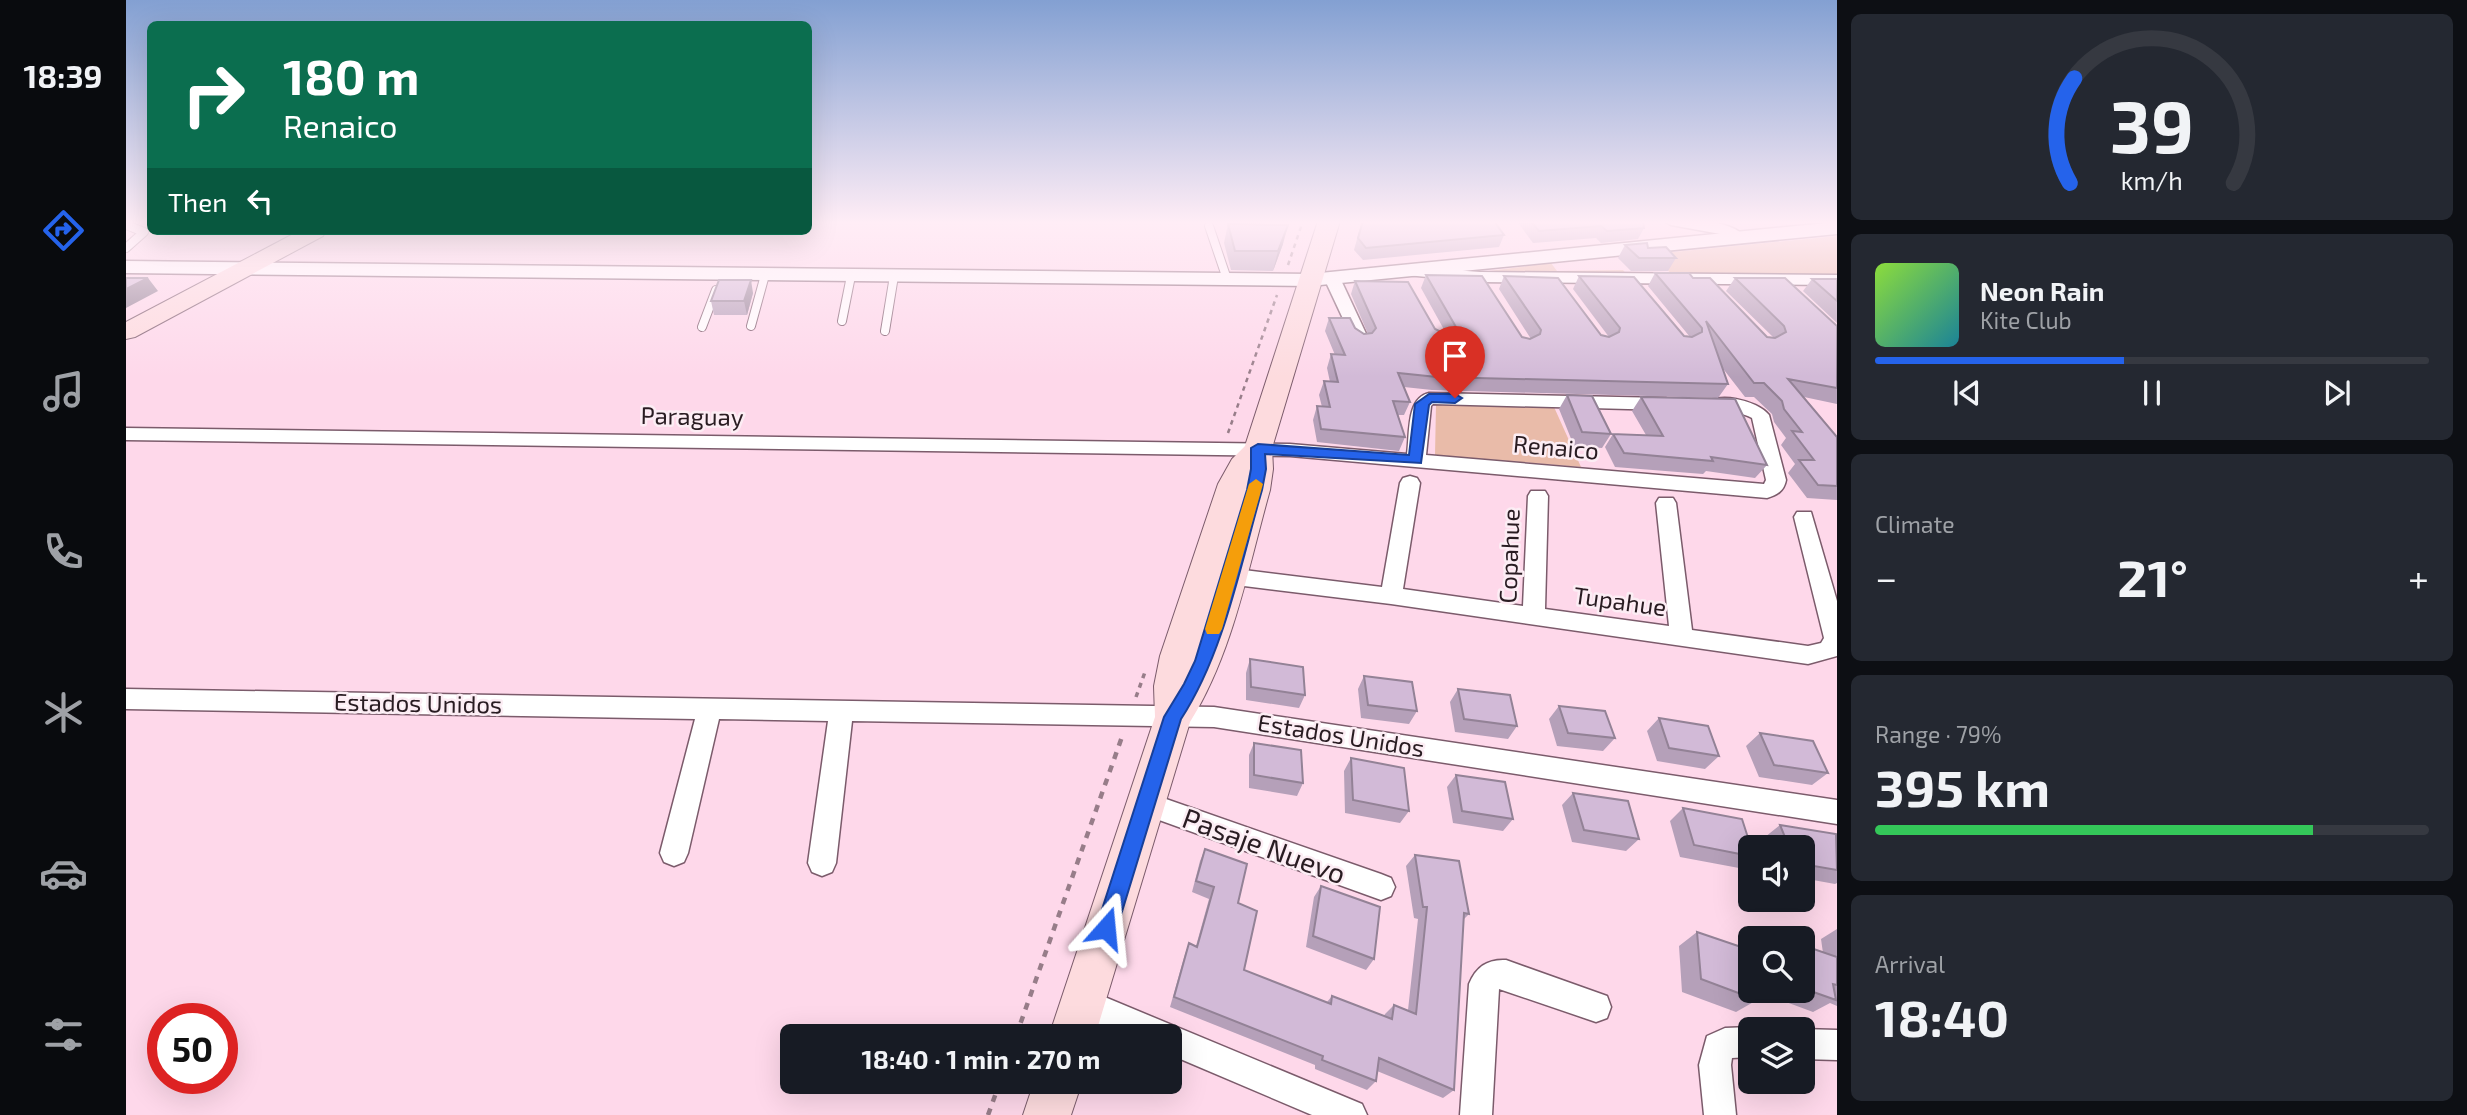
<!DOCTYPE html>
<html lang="en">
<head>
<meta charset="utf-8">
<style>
	:root { --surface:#171b24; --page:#242831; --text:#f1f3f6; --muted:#9ea1a6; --line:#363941; --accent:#2563eb }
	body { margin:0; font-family:"Exo 2",sans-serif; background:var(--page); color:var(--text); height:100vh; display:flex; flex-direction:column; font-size:26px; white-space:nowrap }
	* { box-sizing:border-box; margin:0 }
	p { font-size:23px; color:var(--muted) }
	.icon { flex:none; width:38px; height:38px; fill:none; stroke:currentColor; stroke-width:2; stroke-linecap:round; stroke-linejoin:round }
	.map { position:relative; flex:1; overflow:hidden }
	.panel { display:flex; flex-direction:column; gap:14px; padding:14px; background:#0d0f14; width:630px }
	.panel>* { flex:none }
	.guide { position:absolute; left:21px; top:21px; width:665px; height:214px; border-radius:10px; box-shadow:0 7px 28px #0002; background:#0b6e4f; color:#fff; overflow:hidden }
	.tools { position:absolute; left:1612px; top:835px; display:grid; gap:14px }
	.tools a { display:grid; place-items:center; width:77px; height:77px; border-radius:10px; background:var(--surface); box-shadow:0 7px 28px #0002; font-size:35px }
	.speed { position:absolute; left:21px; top:1003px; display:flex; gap:14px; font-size:35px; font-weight:700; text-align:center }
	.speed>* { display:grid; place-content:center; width:91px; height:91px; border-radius:50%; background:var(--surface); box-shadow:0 7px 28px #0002; line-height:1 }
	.speed .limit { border:10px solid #d22; background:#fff; color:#111 }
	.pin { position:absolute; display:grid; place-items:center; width:60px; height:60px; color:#fff; margin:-72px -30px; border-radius:50% 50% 50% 0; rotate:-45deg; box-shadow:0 0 7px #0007 }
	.pin .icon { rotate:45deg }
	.me { position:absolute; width:77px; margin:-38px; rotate:18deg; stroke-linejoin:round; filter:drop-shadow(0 0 5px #0008) }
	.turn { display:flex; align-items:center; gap:24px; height:147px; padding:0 21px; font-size:32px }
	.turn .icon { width:91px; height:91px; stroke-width:2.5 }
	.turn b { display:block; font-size:49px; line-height:60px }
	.then { display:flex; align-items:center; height:66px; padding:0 21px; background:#0003; gap:14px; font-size:26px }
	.big { font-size:52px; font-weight:700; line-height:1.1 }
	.panel .tile { flex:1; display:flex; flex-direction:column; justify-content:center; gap:10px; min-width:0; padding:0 24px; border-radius:10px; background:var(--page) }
	.panel .dial { align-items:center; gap:0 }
	.dial svg { height:182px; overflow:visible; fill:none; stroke:var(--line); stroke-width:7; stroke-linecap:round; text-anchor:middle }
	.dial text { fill:var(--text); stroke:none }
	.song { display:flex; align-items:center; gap:21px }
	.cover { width:84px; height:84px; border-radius:10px; background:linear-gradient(135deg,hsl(90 70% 55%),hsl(190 70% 35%)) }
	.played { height:7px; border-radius:4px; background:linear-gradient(90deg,var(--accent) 45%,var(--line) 45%) }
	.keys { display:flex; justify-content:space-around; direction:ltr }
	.heat { display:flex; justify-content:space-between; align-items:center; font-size:38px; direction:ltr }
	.charge { height:10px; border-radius:5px; background:linear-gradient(90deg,#34c759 79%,var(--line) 0) }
	.trip { position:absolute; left:654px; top:1024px; width:402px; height:70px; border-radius:10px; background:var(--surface); box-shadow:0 7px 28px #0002; font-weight:700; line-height:70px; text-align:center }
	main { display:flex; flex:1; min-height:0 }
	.menu { display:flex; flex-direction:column; width:126px; justify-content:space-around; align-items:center; background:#090b0e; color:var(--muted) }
	.menu .icon { width:49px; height:49px }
	.menu .on { color:var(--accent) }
	.menu b { font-size:32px; color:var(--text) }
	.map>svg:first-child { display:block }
	.green { fill:#e9bba9 }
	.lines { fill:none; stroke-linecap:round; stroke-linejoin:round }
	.service-casing { stroke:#7b5b6b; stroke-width:10 }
	.minor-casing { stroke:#7b5b6b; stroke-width:3 }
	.tertiary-casing { stroke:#7b5b6b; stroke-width:3 }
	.secondary-casing { stroke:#7b5b6b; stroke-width:2 }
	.path-far2 { stroke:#977d89; stroke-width:2.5; stroke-dasharray:4.5 4.5; stroke-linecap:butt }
	.path-far1 { stroke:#977d89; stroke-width:3.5; stroke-dasharray:5 5; stroke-linecap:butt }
	.path { stroke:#977d89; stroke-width:4.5; stroke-dasharray:7 7; stroke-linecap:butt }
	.service { stroke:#fff; stroke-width:8 }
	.minor { fill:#fff; fill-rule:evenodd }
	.tertiary { fill:#fff; fill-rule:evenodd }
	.secondary { fill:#fddbde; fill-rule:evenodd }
	.wall { fill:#b5a0b9 }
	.shaded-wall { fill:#938296 }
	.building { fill:#d2bad7; stroke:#938296; stroke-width:2 }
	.route { fill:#2563eb; stroke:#184099; stroke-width:2 }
	.slow { fill:#f59e0b }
	.labels { text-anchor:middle; stroke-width:5; stroke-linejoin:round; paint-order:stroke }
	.street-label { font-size:24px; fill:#291c22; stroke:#fcedf4 }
	.near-street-label { font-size:28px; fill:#291c22; stroke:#fcedf4 }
</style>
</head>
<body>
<main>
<nav class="menu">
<b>18:39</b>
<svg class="icon on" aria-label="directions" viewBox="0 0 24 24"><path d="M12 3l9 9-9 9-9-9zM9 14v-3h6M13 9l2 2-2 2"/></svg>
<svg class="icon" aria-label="music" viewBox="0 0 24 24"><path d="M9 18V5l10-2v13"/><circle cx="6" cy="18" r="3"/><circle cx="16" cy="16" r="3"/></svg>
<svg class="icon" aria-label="phone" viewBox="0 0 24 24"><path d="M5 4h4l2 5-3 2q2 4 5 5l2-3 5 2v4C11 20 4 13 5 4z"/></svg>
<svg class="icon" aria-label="climate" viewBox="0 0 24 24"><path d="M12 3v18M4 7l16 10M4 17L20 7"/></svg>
<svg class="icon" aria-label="car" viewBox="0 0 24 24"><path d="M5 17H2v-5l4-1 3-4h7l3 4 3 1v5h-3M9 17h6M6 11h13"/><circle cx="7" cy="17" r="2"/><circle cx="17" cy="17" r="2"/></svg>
<svg class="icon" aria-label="filters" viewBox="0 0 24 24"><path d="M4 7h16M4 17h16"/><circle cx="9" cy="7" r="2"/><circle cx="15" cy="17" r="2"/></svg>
</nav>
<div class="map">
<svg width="1711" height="1115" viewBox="0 0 1711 1115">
	<rect width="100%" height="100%" fill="#fed8ea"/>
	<path class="green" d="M1711,236v41l-164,-1 -20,-22z
		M1425,263l6,8 66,-1 5,6 -147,-4z
		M1310,405l118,2 27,60 -146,-12z"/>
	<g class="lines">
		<g class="service-casing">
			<path id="service" d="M0,225l18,7 -18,16
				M1083,226l18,53
				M716,321l9,-45
				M625,326l14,-51
				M576,327l14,-37
				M759,331l9,-55"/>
		</g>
		<g class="minor-casing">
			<path id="minor" d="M1538,221c25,-1 65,-3 83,17l-7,4 -14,-7 -55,-10z
				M1693,221h16l2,11z
				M1275,266l79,6 357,3v10l-357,-3 -84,-8 -3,-3z
				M1206,273l8,5 29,62 -2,4 -6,1 -8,-5 -29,-62z
				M1303,393l237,5 9,6 -9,6 -233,-6 -2,2 -5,49 338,29 2,-4 -14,-62c-18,-10 -40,-3 -49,-13 13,-14 54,-5 66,10l17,65c-2,11 -9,15 -19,18l-477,-42 -1164,-16v-12l1164,16 117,10c3,-20 -1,-56 22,-61z
				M1284,476l7,2 3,5 -17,106 120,17 5,-110 3,-5h14l3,5 -3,113 124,17 -13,-123 3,-5h14l3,5 16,127 116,16 13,-3 3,-5 -30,-121 3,-5h14l26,89v55l-29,8 -417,-60 -171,-21 -8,-2 -3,-6 3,-6 8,-2 162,20 18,-104 3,-5z
				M0,689l1088,18 623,93v24l-623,-97 -362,-6 -16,142 -4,9 -10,4 -10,-4 -4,-9 20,-142 -109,-2 -31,134 -4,9 -10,4 -10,-4 -4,-9 35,-134 -569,-10z
				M1020,792l235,82 10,4 4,9 -4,9 -10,4 -244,-88 -4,-8 4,-8z
				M1380,960l101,36 4,11 -4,11 -11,4 -97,-33 -7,126h-32l9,-131c7,-17 18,-25 37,-24z
				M957,988l279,116 5,11h-55l-141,-60v-19h-46l-53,-22 -4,-11 4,-11z
				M1624,1027l6,2h-6v28l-18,1 -1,7 5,50h-32l-5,-50 8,-29 18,-8z
				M1675,1029h1l35,1v30l-35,-1z"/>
		</g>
		<g class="tertiary-casing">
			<path id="tertiary" d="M1711,222v12l-527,52 -1184,-13v-12l1184,13z"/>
		</g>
		<g class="secondary-casing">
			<path id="secondary" d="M1192,221h22l-68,227 1,21 -3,21c-22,78 -37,163 -80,232l-95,314h-46l106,-319 -1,-31 6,-30 58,-172 14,-25 13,-13z
				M173,231h27l-3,5 -188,101 -9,2v-17z
				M908,1082h48l-11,33h-48z"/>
		</g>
		<path class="path-far2" d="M1162,265l15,-44
			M1102,433l49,-138"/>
		<path class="path-far1" d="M1010,697l9,-25"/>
		<path class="path" d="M890,1036l107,-302
			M862,1115l12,-33"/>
		<use href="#service" class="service"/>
		<use href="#minor" class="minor"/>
		<use href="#tertiary" class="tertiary"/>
		<use href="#secondary" class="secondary"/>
	</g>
	<path class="wall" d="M1236,221l142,14 -5,12 -136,13 -9,-10z
		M1391,221h126l1,7 -6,11 -37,4 -5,-5 -63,5z
		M1616,221h29l-26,2z
		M1102,224l55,20 -10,27 -42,-1 -7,-27z
		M1499,245l23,3 28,10 -8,13h-37l-13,-13z
		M1529,273l38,5 74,59 7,1 -48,-47 9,-13 102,48v78l-33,-7 33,40v63l-30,-2 -19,-25 7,-9 -14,-19 5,-7 -12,-16 -2,-8 -18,-17h-9l-24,-31 7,18 -10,14 -286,-8 -28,-3 6,15 -6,13h-6l7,22 -6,14 -82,-9 -4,-22 4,-14 5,1 -3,-12 5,-14 6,1 -3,-14 4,-14 4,1 -10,-24 4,-13 26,10 9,6h4l-17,-40 4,-13 92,54 -26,-47 5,-13 96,62 8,2h1l-32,-50 5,-13 97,59 8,2 -36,-48 6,-13 105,60 6,1 -42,-51z
		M1686,279h25v44l-34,-32z
		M627,293l-6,22h-33l-3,-14z
		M1441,395l44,39 -9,14 -28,-2 -15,-37z
		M1515,397l126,68 -12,13 -49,-7 -3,3 -88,-7 -10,-20 8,-13 33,1 -14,-24z
		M1124,659l55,36 -6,13 -53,-8v-27z
		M1238,676l53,35 -8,13 -48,-6 -3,-29z
		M1332,689l59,37 -9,13 -53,-7 -5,-30z
		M1433,706l56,32 -12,13 -46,-5 -8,-27z
		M1533,718l60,38 -14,13 -48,-8 -10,-30z
		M1634,733l68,40 -16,12 -53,-8 -13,-31z
		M1128,743l49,40 -6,13 -48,-8v-33z
		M1225,758l58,53 -9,12 -55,-10 -1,-42z
		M1330,775l57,44 -10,12 -50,-8 -6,-36z
		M1447,793l66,46 -13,12 -54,-9 -10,-37z
		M1557,808l67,39v13l-11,8 -59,-11 -10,-36z
		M1654,825l57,11v47l-2,1 -33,-6v-31h-34l-3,-10z
		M1079,849l33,54 6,67 83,32 5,-6 52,20 1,-2 9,-9 14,5 10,-91 -4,-1 -8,-52 9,-11 54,59 -6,6 -9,170 -11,8 -66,-27 -1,10 -9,9 -52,-21v-4l-145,-58 15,-53 4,-11 7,3 13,-47 -17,-7 8,-31z
		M1195,886l53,73 -8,11 -60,-23 8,-50z
		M1711,929v77l-7,-3 -17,9 -57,-21 1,9 -21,12 -54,-20 -3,-46 18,-14 53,58h52v-45l21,8 -2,-14z"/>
	<path class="shaded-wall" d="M1162,225l-5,19 -10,27 5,-20z
		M22,278l10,13 -32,17v-19z
		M625,280l2,13 -6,22 -3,-14z"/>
	<path class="building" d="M1237,221h131l10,14 -138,13 -8,-10z
		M1405,221h112l1,7 -37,3 -6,-5 -62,5z
		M1102,224l60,1 -10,26h-43z
		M1521,243l1,5 18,-1 10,11h-37l-14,-13z
		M1529,273h34l4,5h17l57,59 8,1 11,-6 -2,-6 -49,-48h50l52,48v62l-49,-9 49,58v49l-19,-1 -19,-25h15l-22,-29 10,1 -18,-23 -2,-8 -18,-18h-10l-48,-62 22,63 -291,-7 -39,-4 12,29 -17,-1 12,36 -84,-8 -4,-23 13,1 -6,-26 14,1 -7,-28 14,1 -16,-37h21l5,10 9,6 8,-1 4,-5 -21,-47 53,1 27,47 12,6 9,-8 -30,-52 56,1 40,61 8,2 10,-5 1,-4 -37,-54 54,2 43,57 8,2 10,-5 1,-4 -41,-52 55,1 50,59 8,1 10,-5v-4z
		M0,278h22l-22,11z
		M1686,279h25v22z
		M593,280h32l-7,21h-33z
		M1441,395l25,1 19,38 -29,-2z
		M1515,397l94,2 32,66 -56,-8 2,4 -89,-8 -11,-19 50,2z
		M1124,659l53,8 2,28 -54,-8z
		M1238,676l48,6 5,29 -49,-6z
		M1332,689l52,6 7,31 -53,-7z
		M1433,706l46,5 10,27 -47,-5z
		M1533,718l49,8 11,30 -50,-8z
		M1634,733l53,8 15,32 -54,-8z
		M1128,743l47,7 2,33 -49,-8z
		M1225,758l53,10 5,43 -56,-11z
		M1330,775l49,7 8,37 -51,-8z
		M1447,793l55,8 11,38 -55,-9z
		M1557,808l59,11 9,28 -1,9 -56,-11z
		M1654,825l56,9 1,36 -35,-6v-17h-13z
		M1079,849l42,15 -9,39 19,8 -13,59 87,34 1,-8 60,23 2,-14 22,9 11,-107h-4l-8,-52 44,6 10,53 -5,-1 -10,177 -75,-32 -3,23 -54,-21 1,-4 -149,-59 15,-54 8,4 17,-60 -18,-6z
		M1195,886l59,21 -6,52 -61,-23z
		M1571,932l53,18v40h6l1,10 -56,-21z
		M1676,945l35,12v28l-4,-1 3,16 -34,-12z"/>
	<linearGradient id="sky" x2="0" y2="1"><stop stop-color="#83a0d2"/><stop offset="0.59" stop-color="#ffedf6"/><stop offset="1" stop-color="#ffedf6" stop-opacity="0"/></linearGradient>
	<rect width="1711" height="377" fill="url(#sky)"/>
	<path class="route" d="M1303,394h26l7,4 -7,5 -23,-1 -3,3 -8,58 -156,-9 1,15 -4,21c-22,76 -38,163 -81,229l-64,209 -3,8 -8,3 -7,-3 -3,-8 68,-211 20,-33 11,-23 52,-171 4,-21v-21l7,-4 151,11 6,-51z"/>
	<path class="slow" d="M1130,479l7,5 -41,145 -3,5h-12l-2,-5 44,-145z"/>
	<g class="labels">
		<g class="street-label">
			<text transform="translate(566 417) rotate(1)" y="8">Paraguay</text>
			<text transform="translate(1430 448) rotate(5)" y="8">Renaico</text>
			<text transform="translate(1384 556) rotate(-88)" y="8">Copahue</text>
			<text transform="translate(1494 602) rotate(8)" y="8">Tupahue</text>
			<text transform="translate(292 704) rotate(1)" y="8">Estados Unidos</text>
			<text transform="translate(1215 736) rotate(9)" y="8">Estados Unidos</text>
		</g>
		<g class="near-street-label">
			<text transform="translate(1138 846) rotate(20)" y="10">Pasaje Nuevo</text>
		</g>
	</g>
</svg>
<div class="tools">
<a><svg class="icon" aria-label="sound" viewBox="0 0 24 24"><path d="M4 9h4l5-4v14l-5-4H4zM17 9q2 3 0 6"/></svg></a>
<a><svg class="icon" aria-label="search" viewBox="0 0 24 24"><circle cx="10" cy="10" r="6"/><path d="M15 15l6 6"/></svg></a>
<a><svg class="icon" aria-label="layers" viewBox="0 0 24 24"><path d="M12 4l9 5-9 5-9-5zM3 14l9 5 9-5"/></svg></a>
</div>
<div class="speed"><div class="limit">50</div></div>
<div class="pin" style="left:1329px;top:398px;background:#d93025"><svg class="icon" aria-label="arrive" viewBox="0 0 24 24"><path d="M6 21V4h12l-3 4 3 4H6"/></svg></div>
<svg class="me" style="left:980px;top:928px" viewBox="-20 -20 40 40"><path d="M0-17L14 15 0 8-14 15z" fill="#2563eb" stroke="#fff" stroke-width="4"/></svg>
<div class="trip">18:40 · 1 min · 270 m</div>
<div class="guide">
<div class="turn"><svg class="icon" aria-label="right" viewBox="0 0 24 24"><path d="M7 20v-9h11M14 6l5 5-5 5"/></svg><div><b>180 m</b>Renaico</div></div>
<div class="then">Then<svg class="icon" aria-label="left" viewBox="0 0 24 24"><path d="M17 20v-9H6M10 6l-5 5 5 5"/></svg></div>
</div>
</div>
<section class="panel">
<div class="tile dial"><svg viewBox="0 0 100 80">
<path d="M14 69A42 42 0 1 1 86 69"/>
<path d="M14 69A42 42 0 0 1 16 23" stroke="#2563eb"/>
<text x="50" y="56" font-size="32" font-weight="700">39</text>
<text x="50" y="72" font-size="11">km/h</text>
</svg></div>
<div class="tile">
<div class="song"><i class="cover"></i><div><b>Neon Rain</b><p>Kite Club</p></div></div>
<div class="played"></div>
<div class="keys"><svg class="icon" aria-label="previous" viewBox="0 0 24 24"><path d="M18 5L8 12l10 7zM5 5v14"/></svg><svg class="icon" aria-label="pause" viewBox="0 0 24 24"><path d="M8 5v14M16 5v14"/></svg><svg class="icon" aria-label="next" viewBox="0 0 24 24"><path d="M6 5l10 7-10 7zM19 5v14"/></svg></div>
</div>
<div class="tile"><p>Climate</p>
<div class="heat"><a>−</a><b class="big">21°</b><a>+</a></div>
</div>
<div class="tile"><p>Range · 79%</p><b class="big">395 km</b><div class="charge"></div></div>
<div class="tile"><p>Arrival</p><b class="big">18:40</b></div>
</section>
</main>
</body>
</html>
